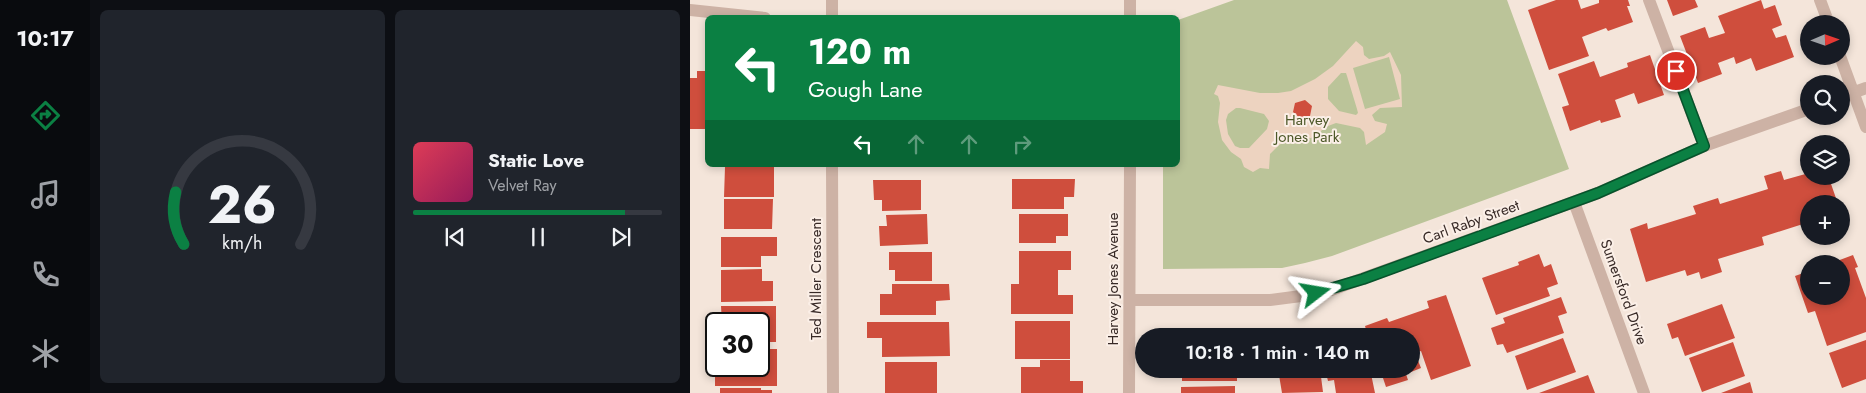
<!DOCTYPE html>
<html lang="en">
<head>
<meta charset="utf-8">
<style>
	:root { --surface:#171b24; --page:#20242c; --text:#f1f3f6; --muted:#9ea1a6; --line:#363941; --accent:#0b8043 }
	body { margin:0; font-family:Jost,sans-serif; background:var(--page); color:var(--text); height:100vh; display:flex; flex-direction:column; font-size:19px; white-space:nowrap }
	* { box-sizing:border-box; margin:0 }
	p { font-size:16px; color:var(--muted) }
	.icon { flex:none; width:28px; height:28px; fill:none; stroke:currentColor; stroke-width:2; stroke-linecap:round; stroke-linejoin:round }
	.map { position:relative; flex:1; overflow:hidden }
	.side { display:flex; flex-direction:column; gap:10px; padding:10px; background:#0d0f14; width:600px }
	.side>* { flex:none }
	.hud { position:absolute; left:15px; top:15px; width:475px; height:152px; border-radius:8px; box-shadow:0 2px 8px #0003; background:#0b8043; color:#fff; overflow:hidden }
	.needle { width:32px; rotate:88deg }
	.tools { position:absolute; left:1110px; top:15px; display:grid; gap:10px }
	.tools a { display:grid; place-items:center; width:50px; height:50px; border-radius:50%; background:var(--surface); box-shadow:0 2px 8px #0003; font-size:25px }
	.speed { position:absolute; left:15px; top:312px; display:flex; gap:10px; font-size:25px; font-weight:700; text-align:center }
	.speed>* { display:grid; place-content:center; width:65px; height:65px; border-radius:50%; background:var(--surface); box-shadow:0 2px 8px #0003; line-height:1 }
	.speed .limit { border:2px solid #111; border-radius:8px; background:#fff; color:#111 }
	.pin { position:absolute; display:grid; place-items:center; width:42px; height:42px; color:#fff; margin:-21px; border:2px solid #fff; border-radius:50%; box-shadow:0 1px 5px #0007 }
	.me { position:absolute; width:55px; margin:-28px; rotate:76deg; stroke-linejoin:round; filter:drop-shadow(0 0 4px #0008) }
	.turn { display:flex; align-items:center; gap:18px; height:105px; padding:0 20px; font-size:22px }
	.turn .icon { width:65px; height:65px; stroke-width:2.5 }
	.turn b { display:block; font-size:35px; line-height:42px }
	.lanes { display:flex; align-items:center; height:48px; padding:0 20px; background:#0003; justify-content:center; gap:25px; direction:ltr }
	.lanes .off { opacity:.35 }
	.side .card { flex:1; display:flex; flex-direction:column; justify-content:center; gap:8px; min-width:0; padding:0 18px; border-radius:8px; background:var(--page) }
	.side .dial { align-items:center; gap:0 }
	.dial svg { height:130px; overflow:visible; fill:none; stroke:var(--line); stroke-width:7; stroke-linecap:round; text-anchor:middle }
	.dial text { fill:var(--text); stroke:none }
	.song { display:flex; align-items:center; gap:15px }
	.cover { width:60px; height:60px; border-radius:8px; background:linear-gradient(135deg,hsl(350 70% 55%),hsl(330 70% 35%)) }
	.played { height:5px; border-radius:2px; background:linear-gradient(90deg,var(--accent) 85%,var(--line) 85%) }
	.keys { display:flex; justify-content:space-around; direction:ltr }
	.side .tiles { flex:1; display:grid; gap:10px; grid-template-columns:repeat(2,1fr) }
	.trip { position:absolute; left:445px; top:328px; width:285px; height:50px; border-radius:25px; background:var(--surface); box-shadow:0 2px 8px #0003; font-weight:600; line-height:50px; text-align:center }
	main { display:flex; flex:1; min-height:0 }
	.tabs { display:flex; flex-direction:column; width:90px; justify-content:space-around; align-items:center; background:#090b0e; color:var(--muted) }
	.tabs .icon { width:35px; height:35px }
	.tabs .active { color:var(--accent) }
	.tabs b { font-size:22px; color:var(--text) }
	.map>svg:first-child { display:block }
	.green { fill:#bbc499 }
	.plaza { fill:#edd3c0; fill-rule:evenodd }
	.building { fill:#cf4e3d }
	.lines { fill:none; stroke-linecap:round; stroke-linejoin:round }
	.minor { stroke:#cdb2a5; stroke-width:12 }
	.route-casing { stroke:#07532c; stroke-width:12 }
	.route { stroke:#0b8043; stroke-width:9 }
	.labels { text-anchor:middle; stroke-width:4; stroke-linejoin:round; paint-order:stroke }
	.park-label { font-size:15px; fill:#4d5829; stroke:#fbefe7 }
	.street-label { font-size:15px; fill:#382a27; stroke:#fbefe7 }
</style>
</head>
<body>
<main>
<nav class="tabs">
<b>10:17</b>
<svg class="icon active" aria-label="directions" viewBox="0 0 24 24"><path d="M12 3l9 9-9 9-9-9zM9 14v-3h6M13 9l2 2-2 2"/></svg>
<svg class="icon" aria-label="music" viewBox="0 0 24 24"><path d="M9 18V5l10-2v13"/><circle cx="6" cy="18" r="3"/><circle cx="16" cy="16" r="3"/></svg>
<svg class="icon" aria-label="phone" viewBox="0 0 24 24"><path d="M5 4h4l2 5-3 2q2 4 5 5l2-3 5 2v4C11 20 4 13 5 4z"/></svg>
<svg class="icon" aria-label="climate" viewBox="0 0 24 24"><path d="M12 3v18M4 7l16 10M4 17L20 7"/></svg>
</nav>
<section class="side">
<div class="tiles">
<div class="card dial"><svg viewBox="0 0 100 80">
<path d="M14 69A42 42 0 1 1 86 69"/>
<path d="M14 69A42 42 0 0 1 9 37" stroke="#0b8043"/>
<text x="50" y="56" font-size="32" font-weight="700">26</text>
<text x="50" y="72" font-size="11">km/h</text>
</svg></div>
<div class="card">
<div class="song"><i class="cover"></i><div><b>Static Love</b><p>Velvet Ray</p></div></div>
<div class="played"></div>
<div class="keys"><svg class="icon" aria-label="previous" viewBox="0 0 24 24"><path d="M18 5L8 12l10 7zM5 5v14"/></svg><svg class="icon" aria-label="pause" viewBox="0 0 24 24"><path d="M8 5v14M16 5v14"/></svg><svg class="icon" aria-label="next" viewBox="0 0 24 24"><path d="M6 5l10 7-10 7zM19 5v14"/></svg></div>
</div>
</div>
</section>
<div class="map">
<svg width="1176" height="393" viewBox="0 0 1176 393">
	<rect width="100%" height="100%" fill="#f4e5da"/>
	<path class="green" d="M544,0h273l62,169 -237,87 -27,7 -23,5 -119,1v-104h15v-145z"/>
	<path class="plaza" d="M666,41l7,6 1,8 5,4 15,-3 6,-4 11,23 1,32 -22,1 -8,7 3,6 12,3 -2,8 -19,13 -2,-13 -4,-4 -24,-5 -8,3 -17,12 -25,3 -7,4 -9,9 -1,15 -9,-1 -7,4 -9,-5 -3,-8 -10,-7 -9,-12 -4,-18 2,-19 -2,-7 -4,-2 4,-9 42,8h18l13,-2 24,-12 18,-13zM699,57l11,42 -35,10 -12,-41zM651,73h5l1,3 10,33 1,4 -2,2 -17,-4 -11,-12v-12zM546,108h4l24,6 5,7 -2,8 -18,19h-9l-5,-2 -7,-12 -2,-14 2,-6z"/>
	<path class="building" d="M866,0h22l3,9 18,-6v-3h29l2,6h-3l6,16 -25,9 -2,-3 -24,9 7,19 -40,14 -21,-60z
		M977,0h28l3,7 -25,9z
		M1071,0l3,9 11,-4 7,20 -10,4 4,9 10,-3 8,22 -38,14 -5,-13 -15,6 -2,-7 -16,6 4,11 -24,9 -18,-47 25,-9 4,11 16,-5 -7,-17z
		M960,55l14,40 -26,9 -4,-11 -19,7 6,17 -20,6 -1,-3 -30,11 -8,-24 7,-2 -11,-31 36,-13 6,16 28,-10 -1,-4z
		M7,71h11v58h-18v-51h7z
		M615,100l7,6 -2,10 -9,3 -8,-7 2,-9z
		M35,167h49v30h-50z
		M1091,171l3,9 25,-7v3h26l1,3 -6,2 8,23h-29v24l-5,1 -1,-5 -41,13 2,8 -46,14 4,13 -21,7 -2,-7 -12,4 -2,-6 -39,12 -16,-53 17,-6 1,6 48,-15 -3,-8 25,-8 2,6 48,-15 -4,-13z
		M322,179h63l-1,18h-10v12h-52z
		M183,180h48v30l-39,1v-11h-8z
		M34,199h49l-1,30h-48z
		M237,214l1,30 -48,2 -1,-20h8l-1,-11z
		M329,214h49v22h-12v7h-37z
		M31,237h56v19h-16v11h-40z
		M329,251h52v19h-13v25h15v19h-62v-30h8z
		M199,252h43v29h-37v-11h-6z
		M849,254l5,13 7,-3 7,20 -11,4 3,8 -54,19 -14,-37 37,-13 -1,-3z
		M1163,255l5,12 -3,1 11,30v34l-39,14 -12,-35 -7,2 -13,-37 14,-5v25h32v-32h-12z
		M72,269v12h11v20l-52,1v-32z
		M202,284h57l1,16 -14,1v14h-56v-21h12z
		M756,295l25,71 -40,14 -10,-29 -6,2 6,15 -15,6 2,6 -22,7 -6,-18h31v-33h-43l-3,-10 22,-8 2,4 40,-14 -2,-7z
		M871,297l6,16 -9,3 6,17 -57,20 -4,-9 -6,1 -6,-17 14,-5 -2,-5z
		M1032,304l13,34 -50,18 -7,-19 -6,2 -5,-15z
		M31,306h55v36h-17v-18h-37z
		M325,321h55v38h-55z
		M177,322h82l1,34 -68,1v-19h-15z
		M672,331l1,5h-17v-2z
		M873,338l13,34 -49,18 -12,-34z
		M1176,340v39l-24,9 -13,-35z
		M1043,342l12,34 -43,16 -13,-34z
		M69,349h18v37h-62v-20h44z
		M350,360h30v21h13v12h-62v-26h19z
		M195,362h52v31h-52z
		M492,369h55v12h-55z
		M588,369h42l3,23 -41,1z
		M635,369h45l5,24h-39l-2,-13 -6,1z
		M898,375l7,18h-56z
		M1060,382l3,11h-32z
		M545,386v7h-54v-6z
		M30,388h41v2h11v3h-52z"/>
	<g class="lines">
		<path class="minor" d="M959,0l55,146
			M1130,0l9,24
			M0,10l75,8
			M142,18v-18
			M440,18v-18
			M1150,56l26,71
			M1151,97l25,-9
			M142,165l1,228
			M884,202l70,191
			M440,300h140l31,-4 30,-6 267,-97 106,-47 105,-37
			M439,393l1,-228"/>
	</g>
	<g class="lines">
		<g class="route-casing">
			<path id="route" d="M626,293l47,-14 235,-86 106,-47 -28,-75"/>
		</g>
		<use href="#route" class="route"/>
	</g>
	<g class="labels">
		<g class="park-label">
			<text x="617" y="125">Harvey<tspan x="617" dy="17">Jones Park</tspan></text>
		</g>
		<g class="street-label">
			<text transform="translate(781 222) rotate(-20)" y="5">Carl Raby Street</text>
			<text transform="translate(126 279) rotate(-90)" y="5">Ted Miller Crescent</text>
			<text transform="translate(423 279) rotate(-90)" y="5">Harvey Jones Avenue</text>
			<text transform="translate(934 292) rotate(70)" y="5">Sumersford Drive</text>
		</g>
	</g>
</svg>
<div class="tools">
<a><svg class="needle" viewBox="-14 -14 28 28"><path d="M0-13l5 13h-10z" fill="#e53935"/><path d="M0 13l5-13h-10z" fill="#9ea1a6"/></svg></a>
<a><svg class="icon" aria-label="search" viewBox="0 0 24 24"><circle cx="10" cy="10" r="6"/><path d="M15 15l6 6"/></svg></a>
<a><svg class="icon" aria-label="layers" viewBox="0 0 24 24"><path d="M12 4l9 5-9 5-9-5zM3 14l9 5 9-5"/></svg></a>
<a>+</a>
<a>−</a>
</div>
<div class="speed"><div class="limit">30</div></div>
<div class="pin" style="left:986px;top:71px;background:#d93025"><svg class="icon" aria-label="arrive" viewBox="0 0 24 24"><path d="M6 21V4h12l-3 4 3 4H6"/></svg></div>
<svg class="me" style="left:626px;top:293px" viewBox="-20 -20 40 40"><path d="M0-17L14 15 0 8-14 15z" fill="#0b8043" stroke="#fff" stroke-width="4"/></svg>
<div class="trip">10:18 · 1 min · 140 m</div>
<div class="hud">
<div class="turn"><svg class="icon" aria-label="left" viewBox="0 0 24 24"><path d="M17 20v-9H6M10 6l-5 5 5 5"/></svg><div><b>120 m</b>Gough Lane</div></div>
<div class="lanes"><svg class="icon" aria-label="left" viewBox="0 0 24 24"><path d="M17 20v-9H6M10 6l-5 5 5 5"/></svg><svg class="icon off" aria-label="ahead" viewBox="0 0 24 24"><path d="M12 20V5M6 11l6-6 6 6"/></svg><svg class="icon off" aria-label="ahead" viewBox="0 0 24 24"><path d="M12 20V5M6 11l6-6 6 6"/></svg><svg class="icon off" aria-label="right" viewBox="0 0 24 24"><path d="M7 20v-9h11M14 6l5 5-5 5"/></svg></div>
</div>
</div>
</main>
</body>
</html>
